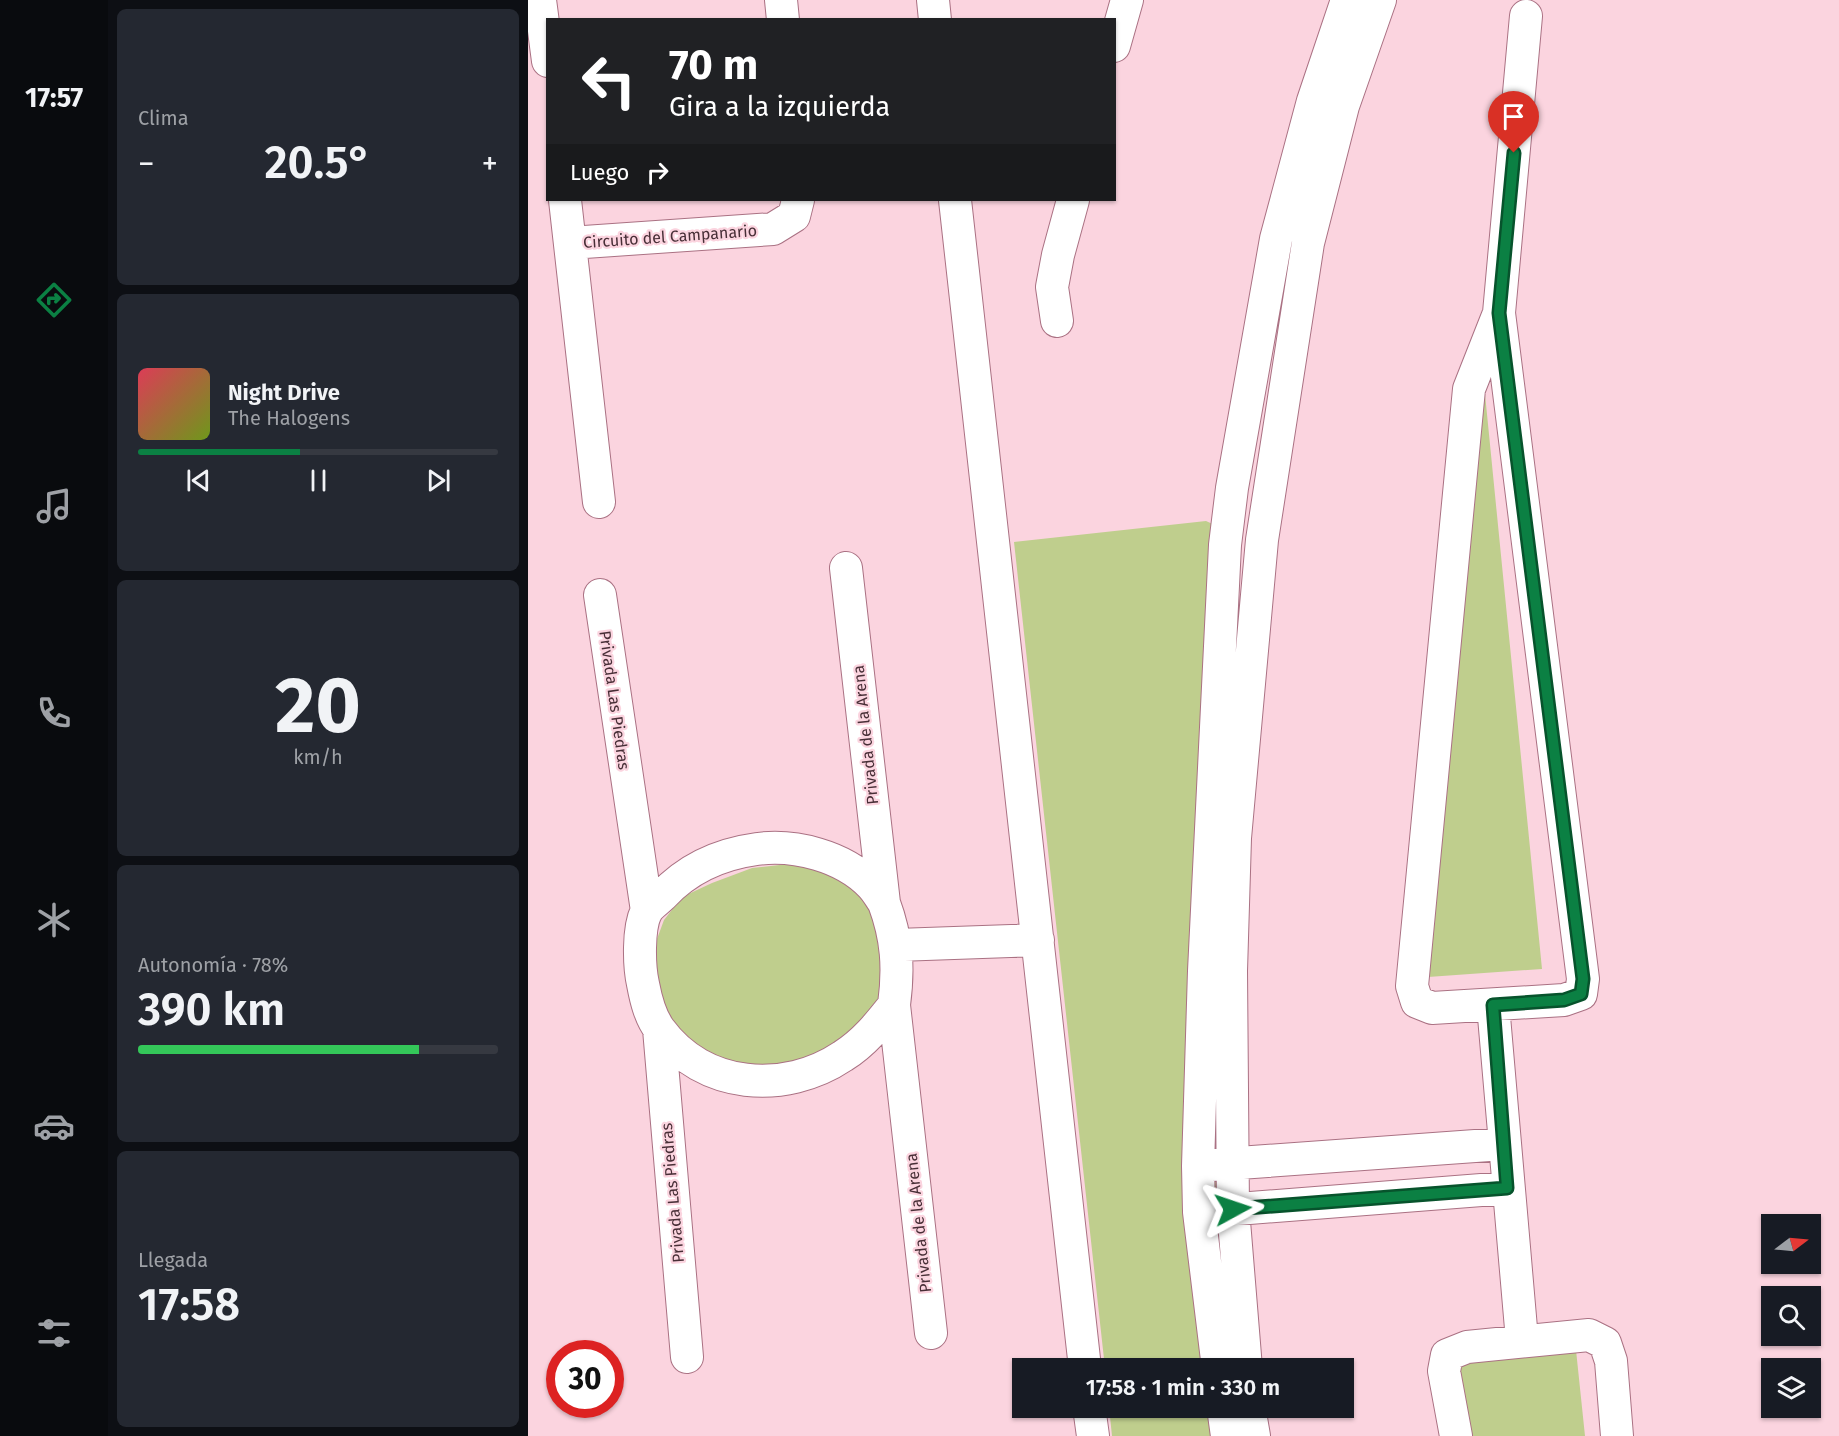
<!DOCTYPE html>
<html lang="es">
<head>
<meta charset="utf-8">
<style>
	:root { --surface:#171b24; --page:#242831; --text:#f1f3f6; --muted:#9ea1a6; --line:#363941; --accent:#0b8043 }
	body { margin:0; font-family:"Fira Sans",sans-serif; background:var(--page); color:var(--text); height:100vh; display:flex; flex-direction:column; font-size:22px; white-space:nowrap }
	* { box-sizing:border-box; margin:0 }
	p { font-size:20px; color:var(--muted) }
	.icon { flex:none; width:33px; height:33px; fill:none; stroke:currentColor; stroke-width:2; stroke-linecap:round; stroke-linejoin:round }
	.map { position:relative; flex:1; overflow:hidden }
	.side { display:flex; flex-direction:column; gap:9px; padding:9px; background:#0d0f14; width:420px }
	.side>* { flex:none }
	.guide { position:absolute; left:18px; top:18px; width:570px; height:183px; border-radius:0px; box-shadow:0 2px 4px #0004; background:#202124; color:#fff; overflow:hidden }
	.needle { width:39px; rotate:74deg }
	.fabs { position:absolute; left:1233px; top:1214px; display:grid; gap:12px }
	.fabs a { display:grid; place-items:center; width:60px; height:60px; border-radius:0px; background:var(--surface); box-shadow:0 2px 4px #0004; font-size:30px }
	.speed { position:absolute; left:18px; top:1340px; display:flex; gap:12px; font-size:30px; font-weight:700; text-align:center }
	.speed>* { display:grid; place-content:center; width:78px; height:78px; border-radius:50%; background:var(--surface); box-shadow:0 2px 4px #0004; line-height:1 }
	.speed .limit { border:9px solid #d22; background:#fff; color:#111 }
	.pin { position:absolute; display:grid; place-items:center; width:51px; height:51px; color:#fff; margin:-62px -26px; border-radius:50% 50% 50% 0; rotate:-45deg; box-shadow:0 0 6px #0007 }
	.pin .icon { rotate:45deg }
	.me { position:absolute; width:66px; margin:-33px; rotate:85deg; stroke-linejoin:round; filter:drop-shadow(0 0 4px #0008) }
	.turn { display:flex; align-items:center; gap:21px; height:126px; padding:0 24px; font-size:27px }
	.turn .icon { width:78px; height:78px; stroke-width:2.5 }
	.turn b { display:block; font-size:42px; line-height:51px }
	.then { display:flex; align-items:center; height:57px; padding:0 24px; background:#0003; gap:12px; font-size:22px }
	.big { font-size:45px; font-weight:600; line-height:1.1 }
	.side .card { flex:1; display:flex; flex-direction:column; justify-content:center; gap:9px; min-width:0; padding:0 21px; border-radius:9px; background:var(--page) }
	.side .dial { align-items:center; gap:0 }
	.dial b { font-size:78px; line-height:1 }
	.song { display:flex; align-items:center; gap:18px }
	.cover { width:72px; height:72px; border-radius:9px; background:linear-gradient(135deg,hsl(350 70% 55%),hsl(80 70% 35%)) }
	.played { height:6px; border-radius:3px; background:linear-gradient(90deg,var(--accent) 45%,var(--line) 45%) }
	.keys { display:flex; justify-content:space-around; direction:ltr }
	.heat { display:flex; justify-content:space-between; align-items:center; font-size:33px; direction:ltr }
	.charge { height:9px; border-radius:4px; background:linear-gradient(90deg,#34c759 78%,var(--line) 0) }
	.trip { position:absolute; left:484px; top:1358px; width:342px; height:60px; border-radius:0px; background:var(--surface); box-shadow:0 2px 4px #0004; font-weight:600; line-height:60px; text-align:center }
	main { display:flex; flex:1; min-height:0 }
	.tabs { display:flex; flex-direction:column; width:108px; justify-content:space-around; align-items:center; background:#090b0e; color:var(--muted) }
	.tabs .icon { width:42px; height:42px }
	.tabs .active { color:var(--accent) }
	.tabs b { font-size:27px; color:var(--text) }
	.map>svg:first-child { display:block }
	.green { fill:#bfce8d }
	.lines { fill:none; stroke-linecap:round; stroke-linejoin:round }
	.street-casing { stroke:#aa7183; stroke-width:34 }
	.street { stroke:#fff; stroke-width:32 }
	.route-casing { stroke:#07532c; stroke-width:15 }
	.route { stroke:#0b8043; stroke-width:10 }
	.labels { text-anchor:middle; stroke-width:4.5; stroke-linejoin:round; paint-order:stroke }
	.street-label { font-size:16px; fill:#482f37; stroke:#fbd4df }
</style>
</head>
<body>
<main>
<nav class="tabs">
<b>17:57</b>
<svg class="icon active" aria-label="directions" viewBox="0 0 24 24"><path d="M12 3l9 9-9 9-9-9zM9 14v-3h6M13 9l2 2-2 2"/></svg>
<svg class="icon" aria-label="music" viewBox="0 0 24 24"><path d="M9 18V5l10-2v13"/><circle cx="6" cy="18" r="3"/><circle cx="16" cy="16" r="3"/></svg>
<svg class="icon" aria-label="phone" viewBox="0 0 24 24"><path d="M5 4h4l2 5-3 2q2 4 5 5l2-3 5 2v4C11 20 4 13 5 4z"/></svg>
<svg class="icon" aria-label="climate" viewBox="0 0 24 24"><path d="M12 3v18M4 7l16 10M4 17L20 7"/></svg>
<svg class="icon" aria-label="car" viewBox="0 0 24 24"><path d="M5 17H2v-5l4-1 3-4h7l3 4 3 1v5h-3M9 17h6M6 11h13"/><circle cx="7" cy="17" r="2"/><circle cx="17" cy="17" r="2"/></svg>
<svg class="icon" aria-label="filters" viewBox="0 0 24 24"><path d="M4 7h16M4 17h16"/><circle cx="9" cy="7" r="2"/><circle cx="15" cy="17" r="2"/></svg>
</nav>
<section class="side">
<div class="card"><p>Clima</p>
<div class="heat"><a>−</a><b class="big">20.5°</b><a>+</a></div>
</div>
<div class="card">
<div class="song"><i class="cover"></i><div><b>Night Drive</b><p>The Halogens</p></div></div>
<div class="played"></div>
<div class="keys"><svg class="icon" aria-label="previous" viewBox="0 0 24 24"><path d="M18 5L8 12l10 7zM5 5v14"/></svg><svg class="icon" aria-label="pause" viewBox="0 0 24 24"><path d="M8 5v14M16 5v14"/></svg><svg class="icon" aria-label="next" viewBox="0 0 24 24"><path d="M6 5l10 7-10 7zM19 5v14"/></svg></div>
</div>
<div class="card dial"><b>20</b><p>km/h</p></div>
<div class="card"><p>Autonomía · 78%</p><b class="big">390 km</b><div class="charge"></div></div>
<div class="card"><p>Llegada</p><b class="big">17:58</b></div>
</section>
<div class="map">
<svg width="1311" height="1436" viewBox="0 0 1311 1436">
	<rect width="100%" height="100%" fill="#fbd4df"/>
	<path class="green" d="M957,394l57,575 -114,8z
		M678,521l35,16 -28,435 26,396h-134l-91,-826z
		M269,863c40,13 77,27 90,71 4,12 -3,66 -4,82l-105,62 -78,-16 -40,-54 -6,-61 10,-27 18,-23 30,-14 40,-15z
		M1048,1350l9,86h-115l-16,-73z
		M581,1407h132l4,29h-133z"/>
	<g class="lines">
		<g class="street-casing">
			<path id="street" d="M12,0l8,61
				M253,0l2,20
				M405,0l2,20
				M586,46l13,-46
				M37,200l34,302
				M427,200l130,1168
				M42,243l203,-14 21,-13 4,-16
				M971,313l-30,76 -57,597 5,16 15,6 132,-8 17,-6 2,-15 -84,-666 27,-297
				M529,321l-5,-34 6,-32 15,-55
				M318,568l38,335c13,35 15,65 10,102l37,328
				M72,595l47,316
				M356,903c-4,-6 -8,-13 -13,-18 -28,-29 -76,-41 -114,-36 -37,5 -69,19 -95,47 -5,5 -13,10 -16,16 -8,17 -7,54 -3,72 3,16 7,33 17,46 43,59 125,65 183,26 21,-13 36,-32 51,-51
				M369,945l141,-5
				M965,1005l29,335
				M131,1029l28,328
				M683,1165l292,-21
				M684,1211l295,-23
				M690,1368l-19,-156 -1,-46 6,-195 21,-426 7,-57 44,-249 37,-138 34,-101
				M718,1368l-13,-159 -2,-238 4,-133 27,-298 46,-297 35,-137 37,-106
				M561,1407l4,29
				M695,1407l4,29
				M721,1407l5,29
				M928,1436l-12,-65 3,-16 20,-8 122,-12 16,8 6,18 6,75"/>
		</g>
		<use href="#street" class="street"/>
	</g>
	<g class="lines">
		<g class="route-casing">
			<path id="route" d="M705,1209l274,-21 -14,-183 71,-5 17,-6 2,-15 -84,-666 15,-160"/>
		</g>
		<use href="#route" class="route"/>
	</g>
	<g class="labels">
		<g class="street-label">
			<text transform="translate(142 236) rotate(-4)" y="6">Circuito del Campanario</text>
			<text transform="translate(87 700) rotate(82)" y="6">Privada Las Piedras</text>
			<text transform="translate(337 735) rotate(-96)" y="6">Privada de la Arena</text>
			<text transform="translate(144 1193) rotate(-95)" y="6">Privada Las Piedras</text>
			<text transform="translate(390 1223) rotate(-96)" y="6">Privada de la Arena</text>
		</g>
	</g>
</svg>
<div class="fabs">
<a><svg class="needle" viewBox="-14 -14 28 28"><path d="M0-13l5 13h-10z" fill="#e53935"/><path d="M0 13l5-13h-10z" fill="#9ea1a6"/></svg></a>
<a><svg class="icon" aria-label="search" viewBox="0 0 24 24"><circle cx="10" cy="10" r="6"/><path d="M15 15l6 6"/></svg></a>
<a><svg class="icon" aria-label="layers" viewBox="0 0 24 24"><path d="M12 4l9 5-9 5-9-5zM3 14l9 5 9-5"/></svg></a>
</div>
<div class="speed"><div class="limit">30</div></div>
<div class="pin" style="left:986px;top:153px;background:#d93025"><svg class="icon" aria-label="arrive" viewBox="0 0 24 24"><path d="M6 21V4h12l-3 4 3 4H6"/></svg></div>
<svg class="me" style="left:705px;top:1209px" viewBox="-20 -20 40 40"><path d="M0-17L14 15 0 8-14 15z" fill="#0b8043" stroke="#fff" stroke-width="4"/></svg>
<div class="trip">17:58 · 1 min · 330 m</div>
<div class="guide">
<div class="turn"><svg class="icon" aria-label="left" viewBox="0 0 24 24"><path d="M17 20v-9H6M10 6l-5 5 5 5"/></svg><div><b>70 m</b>Gira a la izquierda</div></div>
<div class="then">Luego<svg class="icon" aria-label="right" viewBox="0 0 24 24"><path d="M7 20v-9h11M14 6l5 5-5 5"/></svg></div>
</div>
</div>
</main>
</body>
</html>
